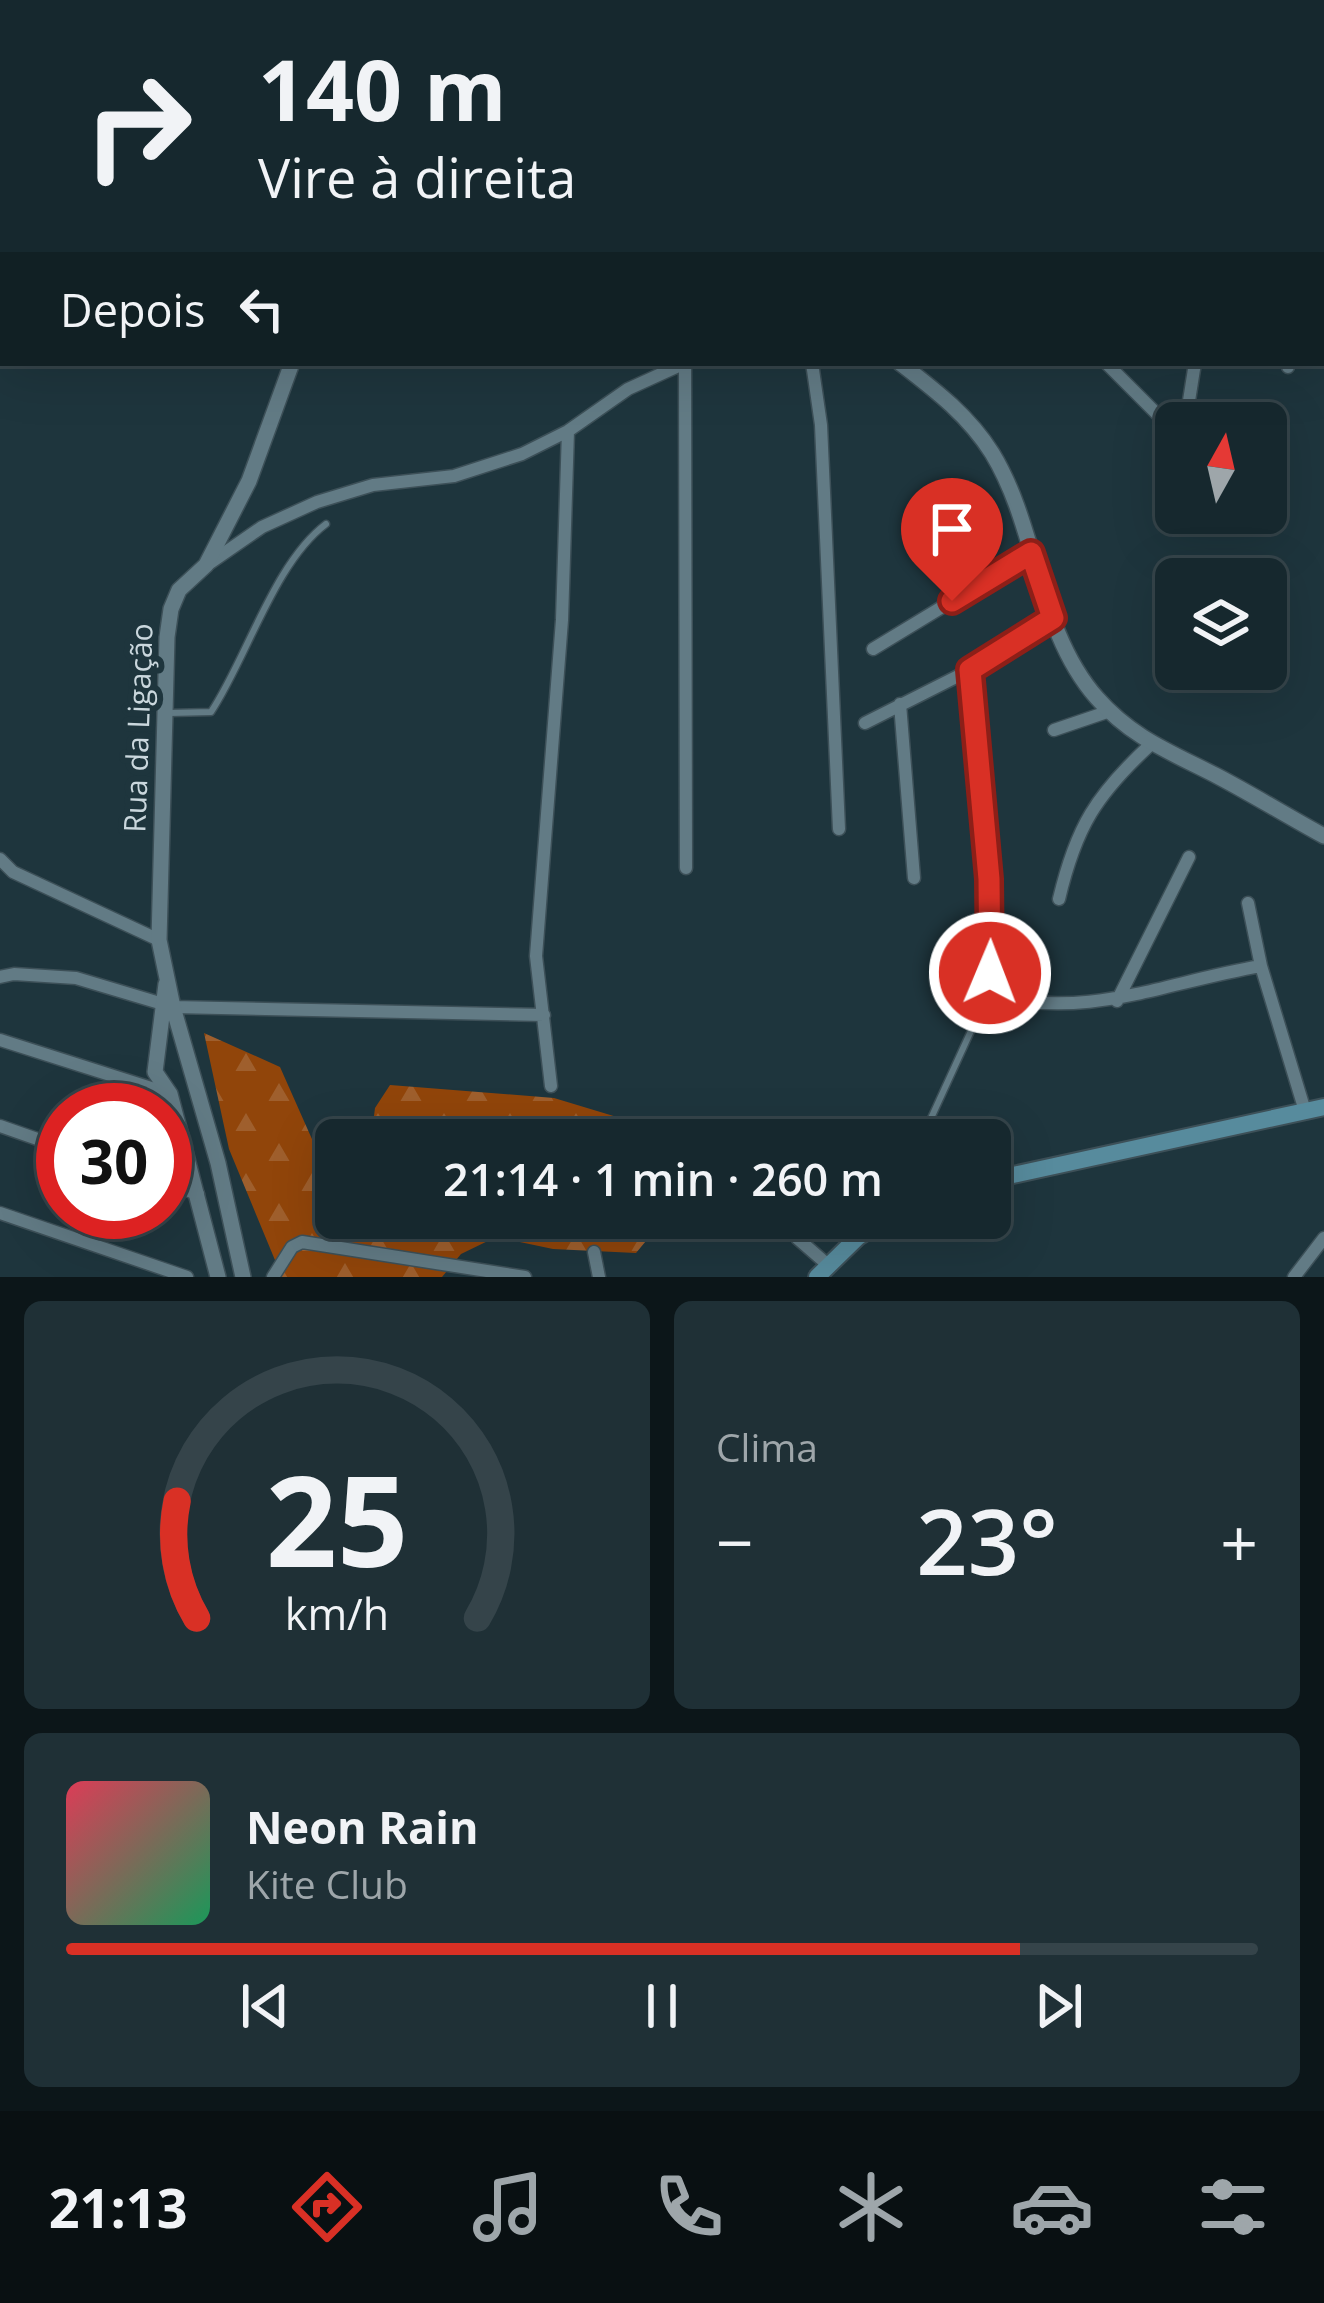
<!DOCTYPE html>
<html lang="pt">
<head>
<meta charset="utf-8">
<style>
	:root { --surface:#16282e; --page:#1f3036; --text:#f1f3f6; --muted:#9ea6aa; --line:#35444a; --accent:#d93025 }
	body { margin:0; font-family:"Open Sans",sans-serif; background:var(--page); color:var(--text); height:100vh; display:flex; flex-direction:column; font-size:45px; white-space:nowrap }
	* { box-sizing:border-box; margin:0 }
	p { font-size:39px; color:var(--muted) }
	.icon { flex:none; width:66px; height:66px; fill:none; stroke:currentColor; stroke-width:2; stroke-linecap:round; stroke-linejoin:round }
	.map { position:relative; height:1277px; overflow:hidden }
	.panel { display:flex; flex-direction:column; gap:24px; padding:24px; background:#0c1619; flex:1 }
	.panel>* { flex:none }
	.guide { position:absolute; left:0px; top:0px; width:1326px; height:366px; box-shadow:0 12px 48px #0002,0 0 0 3px var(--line); background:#16282e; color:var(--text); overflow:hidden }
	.needle { width:78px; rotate:8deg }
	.buttons { position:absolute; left:1155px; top:402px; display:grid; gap:24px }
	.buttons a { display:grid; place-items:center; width:132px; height:132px; border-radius:18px; background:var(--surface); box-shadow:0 12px 48px #0002,0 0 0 3px var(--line); font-size:60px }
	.speed { position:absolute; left:36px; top:1083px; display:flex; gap:24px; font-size:60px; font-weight:700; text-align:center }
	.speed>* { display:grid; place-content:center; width:156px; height:156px; border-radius:50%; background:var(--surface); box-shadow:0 12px 48px #0002,0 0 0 3px var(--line); line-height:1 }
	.speed .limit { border:18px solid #d22; background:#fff; color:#111 }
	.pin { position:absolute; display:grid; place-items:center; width:102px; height:102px; color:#fff; margin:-123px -51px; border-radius:50% 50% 50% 0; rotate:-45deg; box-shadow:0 0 12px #0007 }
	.pin .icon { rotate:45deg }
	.me { position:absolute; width:132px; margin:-66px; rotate:1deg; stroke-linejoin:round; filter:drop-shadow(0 0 9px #0008) }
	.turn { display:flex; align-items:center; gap:42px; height:252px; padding:0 60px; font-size:54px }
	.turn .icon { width:156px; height:156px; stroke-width:2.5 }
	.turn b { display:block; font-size:84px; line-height:102px }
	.then { display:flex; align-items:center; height:114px; padding:0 60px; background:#0003; gap:24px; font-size:45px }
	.big { font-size:90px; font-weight:600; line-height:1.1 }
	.panel .card { flex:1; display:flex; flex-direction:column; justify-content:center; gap:18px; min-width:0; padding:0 42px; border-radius:18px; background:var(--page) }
	.panel .dial { align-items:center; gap:0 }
	.dial svg { height:312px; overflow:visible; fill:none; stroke:var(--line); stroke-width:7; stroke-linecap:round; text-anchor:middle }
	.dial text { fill:var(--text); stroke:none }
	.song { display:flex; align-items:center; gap:36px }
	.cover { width:144px; height:144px; border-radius:18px; background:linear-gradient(135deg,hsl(350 70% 55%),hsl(150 70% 35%)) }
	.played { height:12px; border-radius:6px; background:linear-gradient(90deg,var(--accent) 80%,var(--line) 80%) }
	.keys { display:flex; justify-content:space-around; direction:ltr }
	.heat { display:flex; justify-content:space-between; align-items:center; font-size:66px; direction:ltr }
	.panel .tiles { flex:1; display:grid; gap:24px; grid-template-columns:1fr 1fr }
	.card:last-child { grid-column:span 2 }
	.trip { position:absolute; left:315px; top:1119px; width:696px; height:120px; border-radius:18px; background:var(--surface); box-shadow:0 12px 48px #0002,0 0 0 3px var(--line); font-weight:600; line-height:120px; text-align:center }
	.dock { display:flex; height:192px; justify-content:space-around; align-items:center; background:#091012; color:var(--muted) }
	.dock .icon { width:84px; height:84px }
	.dock .current { color:var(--accent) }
	.dock b { font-size:54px; color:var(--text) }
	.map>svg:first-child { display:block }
	.forest { fill:url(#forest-firs) }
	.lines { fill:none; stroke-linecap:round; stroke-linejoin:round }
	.service-casing { stroke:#3d5058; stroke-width:9 }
	.minor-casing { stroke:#3d5058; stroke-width:15 }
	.tertiary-casing { stroke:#3d5058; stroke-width:18 }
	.secondary-casing { stroke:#3d5058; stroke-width:20 }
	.service { stroke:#627b85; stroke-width:6 }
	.minor { stroke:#627b85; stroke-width:12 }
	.tertiary { stroke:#627b85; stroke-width:15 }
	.secondary { stroke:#578b9d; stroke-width:16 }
	.route-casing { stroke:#8d1f18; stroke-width:30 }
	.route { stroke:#d93025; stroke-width:21 }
	.labels { text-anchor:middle; stroke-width:12; stroke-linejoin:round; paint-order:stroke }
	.street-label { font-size:30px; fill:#cad7dd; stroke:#1e353d }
</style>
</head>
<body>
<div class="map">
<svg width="1324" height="1277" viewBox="0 0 1324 1277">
	<defs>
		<pattern id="forest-firs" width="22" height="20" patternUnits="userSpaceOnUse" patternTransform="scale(3)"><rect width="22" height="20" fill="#91450a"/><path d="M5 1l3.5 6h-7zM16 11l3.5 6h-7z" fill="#9f5f2d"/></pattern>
	</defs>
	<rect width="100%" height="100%" fill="#1e353d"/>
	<path class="forest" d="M204,1033l76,34 51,115h5v36h329l-29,35 -83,-4 -57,-12 -35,17 -19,23h-160l-53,-128z
		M390,1085l164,13 96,29 5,13h-284l4,-32z"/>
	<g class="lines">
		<g class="service-casing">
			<path id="service" d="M169,713l42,-1c36,-54 63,-149 115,-188
				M921,1140l66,-144"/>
		</g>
		<g class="minor-casing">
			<path id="minor" d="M385,0v3
				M1263,0l1,3
				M743,3v-3
				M1323,178l1,-1
				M1323,202l1,4
				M1323,229l1,1
				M685,363l1,505
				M812,363l9,62 18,404
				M1106,363l54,54 17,5 11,-15 7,-44
				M1288,367v-4
				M207,565l55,-38 55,-25 56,-17 81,-9 68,-22 46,-23 60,-42 57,-26
				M873,649l158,-96
				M970,670c11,106 30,218 18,325 103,25 173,-12 273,-29
				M900,704l14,174
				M865,723l105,-53 83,-52
				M1054,730l56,-19
				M0,859l13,13 146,68
				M1059,899c17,-72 37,-104 91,-154
				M1248,903l13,63 44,145
				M0,977l14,-3 62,4 97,29 371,8
				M1117,1001l72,-144
				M0,1040l170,54
				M551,1086l-15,-130 26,-336 6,-189
				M0,1126l63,22
				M165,1183l33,11
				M0,1213l187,64
				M797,1238l31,27
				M594,1252l5,25
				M273,1277l19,-30 10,-5 223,35
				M1294,1277l30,-39"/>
		</g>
		<g class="tertiary-casing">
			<path id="tertiary" d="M484,0l3,3
				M461,3l1,-3
				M1323,239h1
				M900,363c35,27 68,52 92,90 46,75 45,177 105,245 36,41 76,55 122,79 36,19 70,40 105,59
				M166,984l-11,88 15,22 48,183
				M243,1277l-25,-114 -45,-156 -14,-67 8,-303 4,-28 8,-19 27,-25 43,-84 43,-118"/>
		</g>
		<g class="secondary-casing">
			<path id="secondary" d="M990,1180l334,-73
				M817,1277l41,-40 30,-19"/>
		</g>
		<use href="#service" class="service"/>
		<use href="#minor" class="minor"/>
		<use href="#tertiary" class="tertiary"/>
		<use href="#secondary" class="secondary"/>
	</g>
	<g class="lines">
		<g class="route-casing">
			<path id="route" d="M952,601l79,-48 22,65 -83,52 19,209 1,94"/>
		</g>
		<use href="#route" class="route"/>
	</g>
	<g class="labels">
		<g class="street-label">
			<text transform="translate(139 728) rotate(-88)" y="10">Rua da Ligação</text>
		</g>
	</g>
</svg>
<div class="buttons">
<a><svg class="needle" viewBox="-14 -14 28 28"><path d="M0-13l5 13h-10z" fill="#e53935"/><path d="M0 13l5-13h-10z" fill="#9ea6aa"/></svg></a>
<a><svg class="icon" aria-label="layers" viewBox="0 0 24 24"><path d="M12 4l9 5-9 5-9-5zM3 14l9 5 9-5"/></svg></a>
</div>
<div class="speed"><div class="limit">30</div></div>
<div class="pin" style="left:952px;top:601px;background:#d93025"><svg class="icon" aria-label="arrive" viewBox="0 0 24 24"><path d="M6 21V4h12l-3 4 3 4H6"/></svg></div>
<svg class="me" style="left:990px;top:973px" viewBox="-20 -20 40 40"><circle r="17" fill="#d93025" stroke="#fff" stroke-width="3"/><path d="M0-11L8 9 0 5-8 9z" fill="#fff"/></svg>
<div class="trip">21:14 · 1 min · 260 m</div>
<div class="guide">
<div class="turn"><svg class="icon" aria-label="right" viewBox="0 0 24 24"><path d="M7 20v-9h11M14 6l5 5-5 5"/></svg><div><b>140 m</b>Vire à direita</div></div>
<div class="then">Depois<svg class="icon" aria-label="left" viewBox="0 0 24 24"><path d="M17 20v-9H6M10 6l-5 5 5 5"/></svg></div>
</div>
</div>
<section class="panel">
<div class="tiles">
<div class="card dial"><svg viewBox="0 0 100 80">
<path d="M14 69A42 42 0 1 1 86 69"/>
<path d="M14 69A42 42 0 0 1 9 39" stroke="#d93025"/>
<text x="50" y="56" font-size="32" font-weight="700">25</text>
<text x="50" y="72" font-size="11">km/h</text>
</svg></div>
<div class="card"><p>Clima</p>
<div class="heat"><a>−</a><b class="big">23°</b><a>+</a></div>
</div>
<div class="card">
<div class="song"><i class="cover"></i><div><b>Neon Rain</b><p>Kite Club</p></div></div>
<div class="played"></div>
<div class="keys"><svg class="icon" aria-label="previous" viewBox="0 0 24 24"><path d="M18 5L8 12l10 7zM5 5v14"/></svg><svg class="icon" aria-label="pause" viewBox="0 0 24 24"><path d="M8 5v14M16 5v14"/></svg><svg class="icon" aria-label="next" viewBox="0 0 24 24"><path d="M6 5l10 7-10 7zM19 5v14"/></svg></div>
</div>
</div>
</section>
<nav class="dock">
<b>21:13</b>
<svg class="icon current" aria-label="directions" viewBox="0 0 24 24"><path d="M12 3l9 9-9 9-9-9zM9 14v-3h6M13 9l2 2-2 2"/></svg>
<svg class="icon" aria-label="music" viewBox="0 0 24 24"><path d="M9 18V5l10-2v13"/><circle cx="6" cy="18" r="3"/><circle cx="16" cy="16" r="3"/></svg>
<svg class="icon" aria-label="phone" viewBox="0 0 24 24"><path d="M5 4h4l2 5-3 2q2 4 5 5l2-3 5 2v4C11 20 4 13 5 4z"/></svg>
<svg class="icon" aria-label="climate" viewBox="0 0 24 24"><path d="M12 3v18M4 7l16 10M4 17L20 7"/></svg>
<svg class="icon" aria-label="car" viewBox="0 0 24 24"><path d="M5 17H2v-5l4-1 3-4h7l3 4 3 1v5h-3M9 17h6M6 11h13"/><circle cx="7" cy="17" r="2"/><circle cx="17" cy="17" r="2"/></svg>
<svg class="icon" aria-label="filters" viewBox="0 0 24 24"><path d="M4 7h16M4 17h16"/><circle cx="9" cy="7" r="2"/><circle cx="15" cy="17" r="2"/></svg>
</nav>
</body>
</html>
